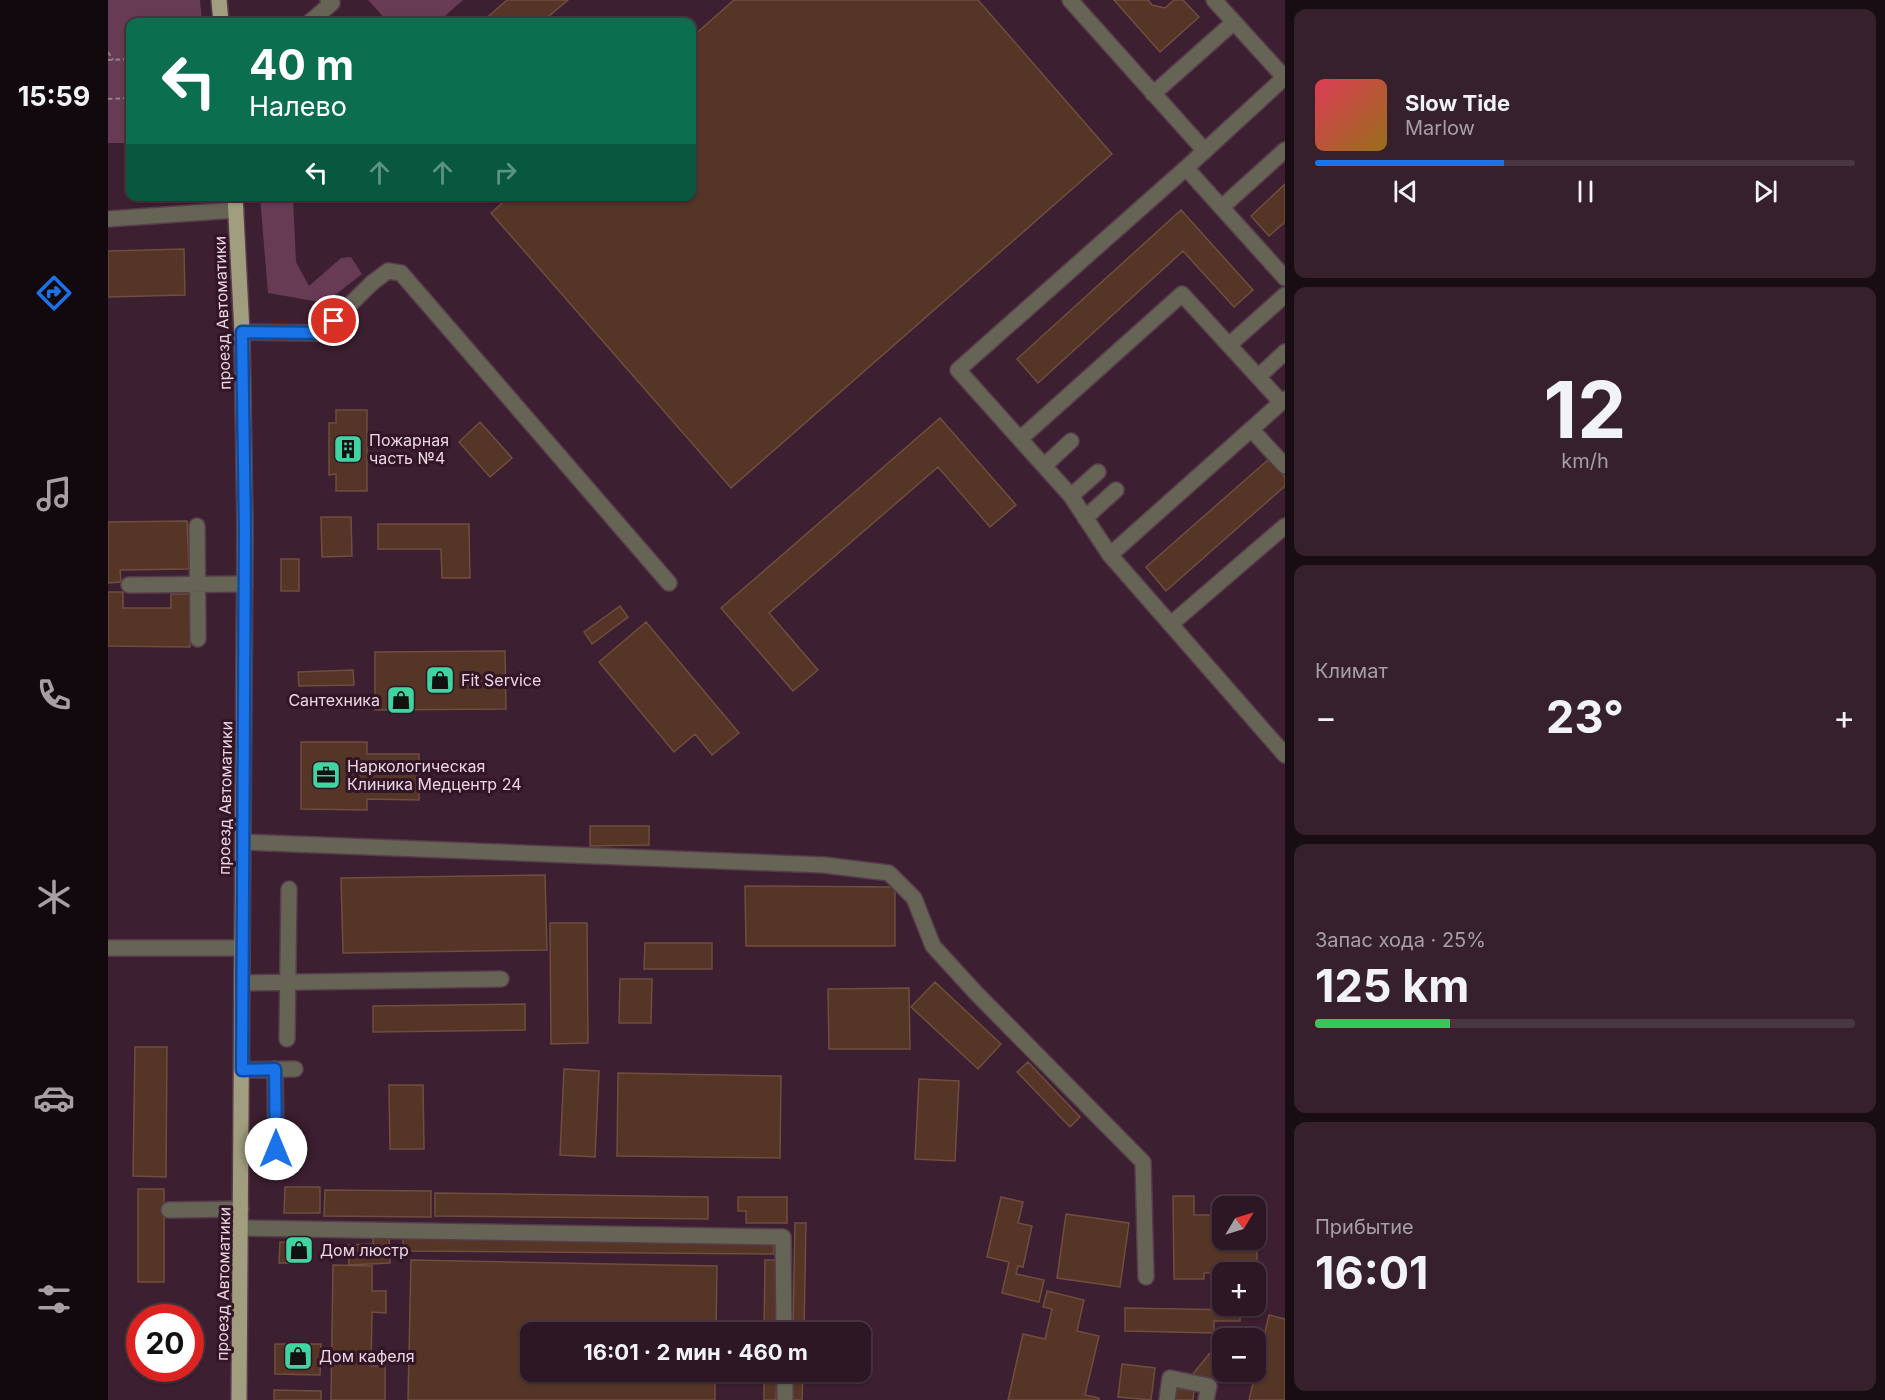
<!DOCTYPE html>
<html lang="ru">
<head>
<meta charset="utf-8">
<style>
	:root { --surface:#2d1724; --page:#35202c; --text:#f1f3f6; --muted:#a79fa6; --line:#483641; --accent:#1a73e8 }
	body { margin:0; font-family:Inter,sans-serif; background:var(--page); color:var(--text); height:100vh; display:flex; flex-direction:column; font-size:22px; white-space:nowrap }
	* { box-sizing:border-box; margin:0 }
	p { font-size:20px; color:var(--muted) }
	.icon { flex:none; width:33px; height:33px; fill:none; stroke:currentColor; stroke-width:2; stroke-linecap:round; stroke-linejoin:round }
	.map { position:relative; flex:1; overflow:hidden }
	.drawer { display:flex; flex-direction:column; gap:9px; padding:9px; background:#190d14; width:600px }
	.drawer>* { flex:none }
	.guide { position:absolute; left:18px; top:18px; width:570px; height:183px; border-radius:12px; box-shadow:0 2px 4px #0004,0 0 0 2px var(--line); background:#0b6e4f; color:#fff; overflow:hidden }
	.needle { width:39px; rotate:52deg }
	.fabs { position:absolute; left:1104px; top:1196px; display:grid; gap:12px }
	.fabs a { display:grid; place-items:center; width:54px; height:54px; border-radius:12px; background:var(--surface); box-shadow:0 2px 4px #0004,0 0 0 2px var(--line); font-size:30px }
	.speed { position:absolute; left:18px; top:1304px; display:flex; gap:12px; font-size:30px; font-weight:700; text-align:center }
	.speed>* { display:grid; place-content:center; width:78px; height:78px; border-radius:50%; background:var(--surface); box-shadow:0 2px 4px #0004,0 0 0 2px var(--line); line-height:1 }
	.speed .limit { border:9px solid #d22; background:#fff; color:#111 }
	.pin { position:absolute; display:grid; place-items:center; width:51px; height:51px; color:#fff; margin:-26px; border:3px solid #fff; border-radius:50%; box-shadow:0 2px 6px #0007 }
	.me { position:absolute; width:66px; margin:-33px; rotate:0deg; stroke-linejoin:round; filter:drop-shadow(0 0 4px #0008) }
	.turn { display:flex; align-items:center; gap:21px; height:126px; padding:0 24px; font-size:27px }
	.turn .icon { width:78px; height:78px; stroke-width:2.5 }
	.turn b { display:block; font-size:42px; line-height:51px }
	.lanes { display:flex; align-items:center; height:57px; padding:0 24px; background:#0003; justify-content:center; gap:30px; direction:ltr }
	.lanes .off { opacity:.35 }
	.big { font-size:45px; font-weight:700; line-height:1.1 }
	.drawer .widget { flex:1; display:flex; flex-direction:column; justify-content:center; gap:9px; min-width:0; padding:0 21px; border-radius:12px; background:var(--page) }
	.drawer .dial { align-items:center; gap:0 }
	.dial b { font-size:78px; line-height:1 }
	.song { display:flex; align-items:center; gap:18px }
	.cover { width:72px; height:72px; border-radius:9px; background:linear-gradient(135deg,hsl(350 70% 55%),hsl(40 70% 35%)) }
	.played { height:6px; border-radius:3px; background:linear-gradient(90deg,var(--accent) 35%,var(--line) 35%) }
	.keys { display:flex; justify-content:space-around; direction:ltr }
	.heat { display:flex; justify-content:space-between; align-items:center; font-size:33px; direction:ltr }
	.charge { height:9px; border-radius:4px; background:linear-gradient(90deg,#34c759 25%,var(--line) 0) }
	.trip { position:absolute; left:412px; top:1322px; width:351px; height:60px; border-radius:12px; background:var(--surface); box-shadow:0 2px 4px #0004,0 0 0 2px var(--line); font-weight:700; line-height:60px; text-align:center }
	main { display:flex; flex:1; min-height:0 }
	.menu { display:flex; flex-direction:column; width:108px; justify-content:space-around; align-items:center; background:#12090e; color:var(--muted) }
	.menu .icon { width:42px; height:42px }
	.menu .selected { color:var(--accent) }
	.menu b { font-size:27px; color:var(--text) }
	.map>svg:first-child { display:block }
	.green { fill:#673b54 }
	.building { fill:#553526; stroke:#704e3f; stroke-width:1.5 }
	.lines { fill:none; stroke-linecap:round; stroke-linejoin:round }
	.minor-casing { stroke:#583c4c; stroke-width:18 }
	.major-casing { stroke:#583c4c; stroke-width:18 }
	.path { stroke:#977f8c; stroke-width:2; stroke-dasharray:4.5 3; stroke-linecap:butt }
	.minor { stroke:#656455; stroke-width:15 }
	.major { stroke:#a09e7e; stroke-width:15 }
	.route-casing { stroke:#114b97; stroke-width:15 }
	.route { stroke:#1a73e8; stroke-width:10 }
	.labels { text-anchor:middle; stroke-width:6; stroke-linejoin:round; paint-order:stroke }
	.street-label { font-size:16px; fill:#ebd7e1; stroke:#321526 }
	.poi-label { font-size:16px; fill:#ebd7e1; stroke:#321526; text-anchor:start }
</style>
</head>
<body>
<main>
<nav class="menu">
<b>15:59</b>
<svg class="icon selected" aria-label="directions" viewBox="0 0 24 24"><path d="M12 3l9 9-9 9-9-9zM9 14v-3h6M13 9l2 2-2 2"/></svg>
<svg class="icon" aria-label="music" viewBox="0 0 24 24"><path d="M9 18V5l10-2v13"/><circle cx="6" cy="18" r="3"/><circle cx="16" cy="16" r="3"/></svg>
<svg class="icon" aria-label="phone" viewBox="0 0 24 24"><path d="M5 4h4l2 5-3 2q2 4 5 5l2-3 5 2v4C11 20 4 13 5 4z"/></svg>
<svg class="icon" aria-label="climate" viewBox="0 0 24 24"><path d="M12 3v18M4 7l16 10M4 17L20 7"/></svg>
<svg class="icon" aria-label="car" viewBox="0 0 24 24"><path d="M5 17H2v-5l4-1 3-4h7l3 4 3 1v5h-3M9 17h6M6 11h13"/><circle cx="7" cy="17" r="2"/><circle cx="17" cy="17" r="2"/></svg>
<svg class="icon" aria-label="filters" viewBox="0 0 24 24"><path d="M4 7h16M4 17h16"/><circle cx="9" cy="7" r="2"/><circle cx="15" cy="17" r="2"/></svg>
</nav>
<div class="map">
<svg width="1177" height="1400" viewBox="0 0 1177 1400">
	<rect width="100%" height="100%" fill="#3c1f30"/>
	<path class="green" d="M0,0h92l2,22h-72v121h-22z
		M260,0h95l-25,22h-50z
		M152,197h33l3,65 13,24 32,-28 10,-1 11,17 -37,29 -57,-10z"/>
	<path class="building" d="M399,0h61l-26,22h-60z
		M626,0h244l134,154 -381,334 -240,-275 19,-17h182v-159z
		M1006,0h34l4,5 13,3 9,-8h9l16,17 -39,35z
		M1177,184v38l-16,14 -18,-20z
		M1073,210l72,80 -19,17 -51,-56 -145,132 -21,-24z
		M76,249l1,46 -77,2v-46z
		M228,410h31v81h-31v-17l-7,1v-52h7z
		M832,418l76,87 -26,22 -52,-60 -169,146 49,57 -25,21 -72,-83z
		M372,422l32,36 -22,19 -31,-35z
		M1161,459l16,18v9l-119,105 -20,-24z
		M213,517h30l1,39 -30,1z
		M79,521l2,48 -69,1 1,12 -13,1v-61z
		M270,524h91l1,54h-28l-1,-29h-63z
		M173,559h18v32h-18z
		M0,592h15v16h48v-14h19v53l-82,-1z
		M512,606l8,11 -36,27 -8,-12z
		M538,622l93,111 -27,22 -17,-21 -21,18 -75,-90z
		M397,651l1,58 -131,1v-58z
		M245,670l1,15 -55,1 -1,-14z
		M193,742h66v12h52v46l-52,-1v11l-66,-1z
		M482,826h59v19l-59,1z
		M437,875l2,75 -204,3 -2,-75z
		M637,886l150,1v59h-149z
		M442,923h37l1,120 -37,1z
		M537,943h67v26h-68z
		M512,979h32l-1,44h-32z
		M827,982l66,62 -23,25 -67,-62z
		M801,988l1,61h-81l-1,-60z
		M417,1004v26l-152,2v-26z
		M27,1047h32l-1,130 -33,-1z
		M920,1062l52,55 -10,10 -53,-55z
		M456,1069l35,2 -4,86 -35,-2z
		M510,1073l163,3 -1,82 -163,-2z
		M811,1079l40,2 -4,80 -40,-2z
		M281,1085h34l1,64h-34z
		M177,1187h35v26h-36z
		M30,1189h26v93h-26z
		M217,1190l106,1v26l-107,-1z
		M327,1193l273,4v22l-273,-3z
		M1065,1196h21v19h26v-10h24l-22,1v33h22v3h13v29l-53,2v6h-30z
		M630,1197h49v26h-41v-12h-8z
		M893,1197l22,5 -5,21 14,3 -9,41 -5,-1 -2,8 28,6 -5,22 -37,-9 7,-31 -22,-5z
		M958,1214l63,9 -9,64 -63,-9z
		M687,1223h11l-2,109h-11z
		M265,1233h16l1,30 -41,2 -1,-20 25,-1z
		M295,1238l371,3v13l-371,-3z
		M172,1242h24v21h-25z
		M303,1260l306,6 -1,66h-185v39h184v29h-307z
		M657,1260h13l-1,72h-13z
		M225,1265l39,1v25h14v22l-14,-1 -1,54h14v34h-54z
		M939,1291l37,9 -7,31 22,5 -14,59 14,3v2h-91l15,-66 22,5 7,-30 -9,-2z
		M1017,1308l115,2v11h-26v12l-89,-2z
		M1161,1315l16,4v79l-1,2h-35z
		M167,1344h46l-1,31 -45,-1z
		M1102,1353l12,3v15h9l-1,10 -38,-6z
		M1014,1364l33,4 -4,32 -33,-3z
		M656,1371h13l-1,29h-12z
		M684,1371h11l-1,29h-11z
		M1068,1388l18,3 -1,9h-18z
		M166,1390l47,1v9h-47z"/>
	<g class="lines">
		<g class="minor-casing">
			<path id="minor" d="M962,0l135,151
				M1106,0l70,77
				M202,22l22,-19 -4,-3
				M1177,77l-99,91 -228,202 113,126 39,59 175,200
				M1045,94l81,-72
				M1078,168l99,110
				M1114,207l63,-57
				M0,219l128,-9
				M134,332l79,1 52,-51 15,-11 13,2 268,310
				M1121,345l56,-50
				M1150,377l27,-25
				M1143,429l34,37
				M912,439l162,-145 99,108
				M936,466l27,-25
				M963,496l27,-24
				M977,518l31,-28
				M89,526l1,113
				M1002,555l175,-156
				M21,585l116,-1
				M1063,624l114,-98
				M135,842l581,23 65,8 25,25 19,48 44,48 166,168 3,115
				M0,948h134
				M134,983l259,-4
				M179,1039l2,-150
				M167,1069l1,80
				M134,1070l53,-1
				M61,1210l72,-1
				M133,1228l542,9 1,95
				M677,1371v29
				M1059,1400l3,-22 39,8 -3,14"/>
		</g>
		<g class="major-casing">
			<path id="major" d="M111,0l2,22
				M127,196l7,136 3,196 -6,872"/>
		</g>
		<path class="path" d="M0,52l5,8
			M0,60l22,-1v11
			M0,99l22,-1"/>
		<use href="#minor" class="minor"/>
		<use href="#major" class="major"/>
	</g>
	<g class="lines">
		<g class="route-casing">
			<path id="route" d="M168,1149l-1,-80 -33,1 3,-542 -3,-196 79,1 13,-12"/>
		</g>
		<use href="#route" class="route"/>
	</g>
	<defs>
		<g id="building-square" transform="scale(1.5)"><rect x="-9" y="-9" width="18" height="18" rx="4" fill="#40d4a1" stroke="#321526"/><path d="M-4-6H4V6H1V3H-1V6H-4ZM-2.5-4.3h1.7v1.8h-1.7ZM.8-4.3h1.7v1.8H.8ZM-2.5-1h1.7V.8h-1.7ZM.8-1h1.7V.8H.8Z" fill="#111"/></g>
		<g id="shop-square" transform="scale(1.5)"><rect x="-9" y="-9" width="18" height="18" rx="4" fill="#40d4a1" stroke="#321526"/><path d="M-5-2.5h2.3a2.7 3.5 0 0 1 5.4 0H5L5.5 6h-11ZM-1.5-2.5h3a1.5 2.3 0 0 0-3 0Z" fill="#111"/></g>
		<g id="office-square" transform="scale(1.5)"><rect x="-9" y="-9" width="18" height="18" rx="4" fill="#40d4a1" stroke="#321526"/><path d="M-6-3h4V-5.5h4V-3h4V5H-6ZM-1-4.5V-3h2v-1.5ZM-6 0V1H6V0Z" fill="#111"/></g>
	</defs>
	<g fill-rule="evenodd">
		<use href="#building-square" x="240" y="449"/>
		<use href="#shop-square" x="332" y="680"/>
		<use href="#shop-square" x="293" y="700"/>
		<use href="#office-square" x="218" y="775"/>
		<use href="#shop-square" x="191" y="1250"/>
		<use href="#shop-square" x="190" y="1356"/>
	</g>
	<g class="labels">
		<g class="street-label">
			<text transform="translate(114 313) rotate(-92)" y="6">проезд Автоматики</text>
			<text transform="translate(117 798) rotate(-89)" y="6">проезд Автоматики</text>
			<text transform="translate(115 1284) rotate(-89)" y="6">проезд Автоматики</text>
		</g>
		<g class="poi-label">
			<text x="261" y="446">Пожарная<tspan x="261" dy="18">часть №4</tspan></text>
			<text x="353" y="686">Fit Service</text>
			<text x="272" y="706" text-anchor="end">Сантехника</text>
			<text x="239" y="772">Наркологическая<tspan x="239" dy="18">Клиника Медцентр 24</tspan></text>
			<text x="212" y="1256">Дом люстр</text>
			<text x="211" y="1362">Дом кафеля</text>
		</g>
	</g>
</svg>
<div class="fabs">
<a><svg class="needle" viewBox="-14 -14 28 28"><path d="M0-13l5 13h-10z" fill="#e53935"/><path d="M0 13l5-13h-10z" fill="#a79fa6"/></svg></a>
<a>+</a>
<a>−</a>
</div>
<div class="speed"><div class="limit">20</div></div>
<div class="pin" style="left:226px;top:321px;background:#d93025"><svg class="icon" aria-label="arrive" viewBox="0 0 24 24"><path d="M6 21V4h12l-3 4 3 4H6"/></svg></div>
<svg class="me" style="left:168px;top:1149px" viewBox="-20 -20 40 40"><circle r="19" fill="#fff"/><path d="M0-13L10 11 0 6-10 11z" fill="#1a73e8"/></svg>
<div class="trip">16:01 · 2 мин · 460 m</div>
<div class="guide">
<div class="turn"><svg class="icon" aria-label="left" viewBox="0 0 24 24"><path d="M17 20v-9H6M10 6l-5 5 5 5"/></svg><div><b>40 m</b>Налево</div></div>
<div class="lanes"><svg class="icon" aria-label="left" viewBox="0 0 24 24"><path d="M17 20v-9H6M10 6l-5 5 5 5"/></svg><svg class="icon off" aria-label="ahead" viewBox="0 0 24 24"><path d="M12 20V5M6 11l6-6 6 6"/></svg><svg class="icon off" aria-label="ahead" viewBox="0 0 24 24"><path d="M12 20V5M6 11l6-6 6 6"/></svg><svg class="icon off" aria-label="right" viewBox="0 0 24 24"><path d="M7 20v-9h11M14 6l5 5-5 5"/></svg></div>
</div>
</div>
<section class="drawer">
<div class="widget">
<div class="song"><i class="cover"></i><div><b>Slow Tide</b><p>Marlow</p></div></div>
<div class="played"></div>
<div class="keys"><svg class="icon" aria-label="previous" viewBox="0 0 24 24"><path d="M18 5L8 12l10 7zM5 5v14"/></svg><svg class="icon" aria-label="pause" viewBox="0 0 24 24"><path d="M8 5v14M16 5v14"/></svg><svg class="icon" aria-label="next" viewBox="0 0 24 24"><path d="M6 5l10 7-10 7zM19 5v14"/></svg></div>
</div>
<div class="widget dial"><b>12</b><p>km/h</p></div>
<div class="widget"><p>Климат</p>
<div class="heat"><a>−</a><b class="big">23°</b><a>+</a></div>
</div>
<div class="widget"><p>Запас хода · 25%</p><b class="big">125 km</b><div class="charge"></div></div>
<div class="widget"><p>Прибытие</p><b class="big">16:01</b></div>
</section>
</main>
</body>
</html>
